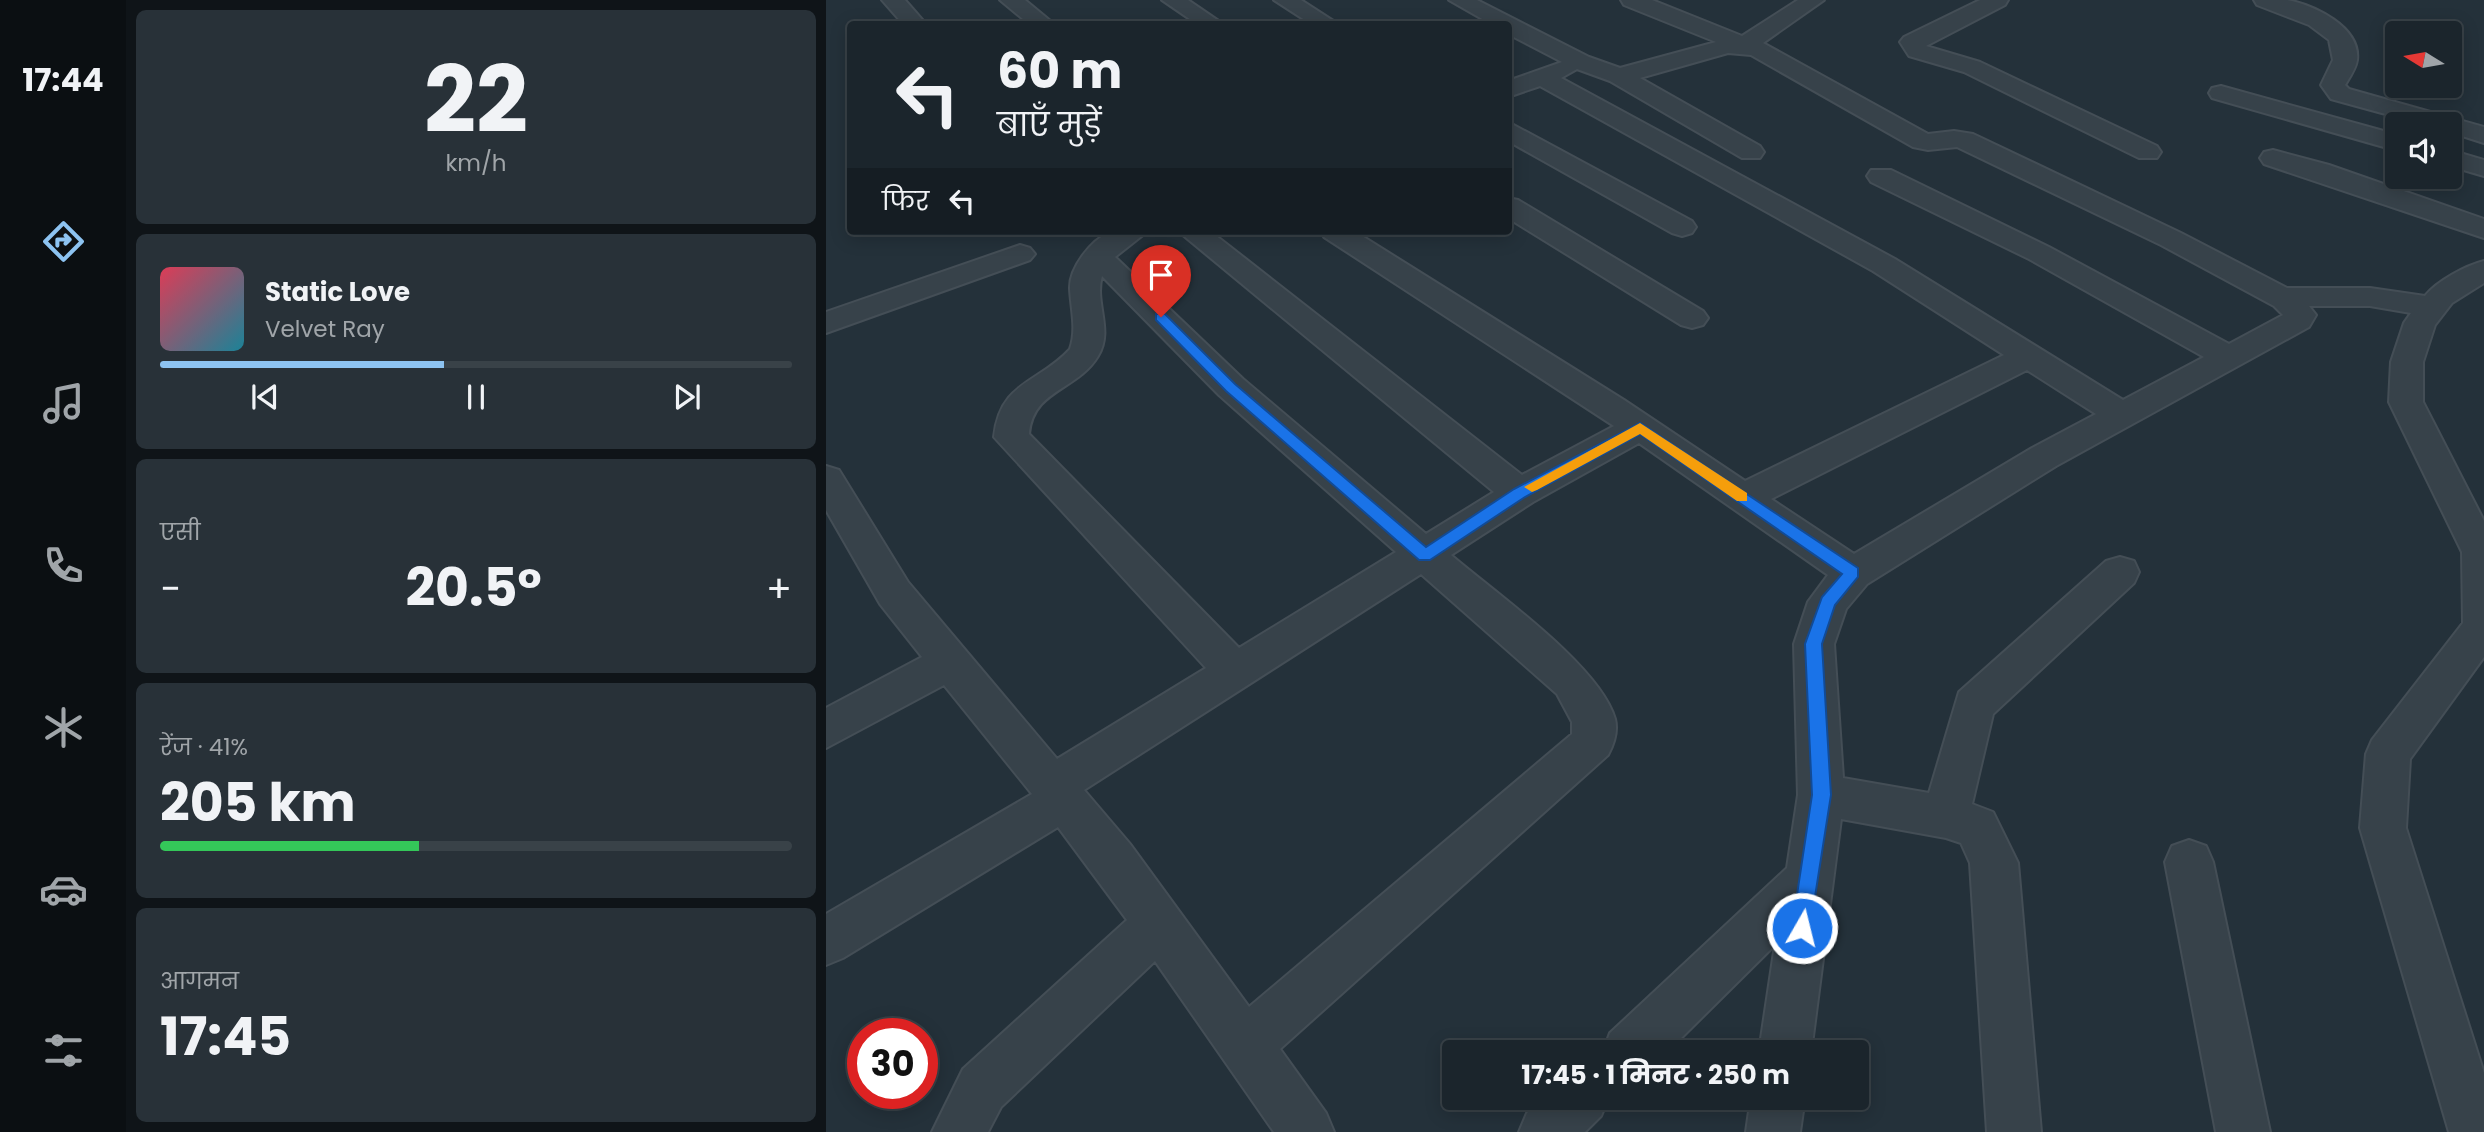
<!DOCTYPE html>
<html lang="hi">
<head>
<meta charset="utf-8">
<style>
	:root { --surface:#1b252c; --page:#283138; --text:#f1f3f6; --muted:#a0a5a9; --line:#394248; --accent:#8dc3f1 }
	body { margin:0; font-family:Poppins,"Noto Sans Devanagari",sans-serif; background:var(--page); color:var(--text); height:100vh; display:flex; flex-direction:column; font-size:26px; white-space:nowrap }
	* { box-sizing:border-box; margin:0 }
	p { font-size:23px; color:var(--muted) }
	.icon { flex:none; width:38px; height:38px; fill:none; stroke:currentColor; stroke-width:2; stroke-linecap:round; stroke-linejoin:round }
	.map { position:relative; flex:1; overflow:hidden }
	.side { display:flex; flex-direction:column; gap:10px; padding:10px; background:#0f1418; width:700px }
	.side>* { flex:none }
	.hud { position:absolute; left:21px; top:21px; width:665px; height:214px; border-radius:7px; box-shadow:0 4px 18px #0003,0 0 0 2px var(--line); background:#1b252c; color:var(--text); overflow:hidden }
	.needle { width:46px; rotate:281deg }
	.fabs { position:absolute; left:1559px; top:21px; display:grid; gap:14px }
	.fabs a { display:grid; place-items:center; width:77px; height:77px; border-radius:7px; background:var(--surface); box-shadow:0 4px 18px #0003,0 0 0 2px var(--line); font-size:35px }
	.speed { position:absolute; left:21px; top:1018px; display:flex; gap:14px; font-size:35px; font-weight:700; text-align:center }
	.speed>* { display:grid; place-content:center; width:91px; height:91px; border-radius:50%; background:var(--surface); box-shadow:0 4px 18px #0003,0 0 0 2px var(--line); line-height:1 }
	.speed .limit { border:10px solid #d22; background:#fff; color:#111 }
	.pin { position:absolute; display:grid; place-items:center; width:60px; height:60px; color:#fff; margin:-72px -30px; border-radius:50% 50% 50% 0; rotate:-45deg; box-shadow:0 0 7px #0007 }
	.pin .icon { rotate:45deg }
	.me { position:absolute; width:77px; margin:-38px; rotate:8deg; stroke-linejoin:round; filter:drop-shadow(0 0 5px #0008) }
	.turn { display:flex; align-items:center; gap:24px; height:147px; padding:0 35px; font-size:32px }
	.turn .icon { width:91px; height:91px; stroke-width:2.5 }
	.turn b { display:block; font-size:49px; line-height:60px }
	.then { display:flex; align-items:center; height:66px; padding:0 35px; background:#0003; gap:14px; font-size:26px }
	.big { font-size:52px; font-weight:700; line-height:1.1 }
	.side .card { flex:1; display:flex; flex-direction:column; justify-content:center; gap:10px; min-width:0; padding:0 24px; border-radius:10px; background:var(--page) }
	.side .dial { align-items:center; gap:0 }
	.dial b { font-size:91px; line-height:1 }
	.song { display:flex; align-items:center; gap:21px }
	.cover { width:84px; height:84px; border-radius:10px; background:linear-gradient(135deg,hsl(350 70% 55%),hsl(190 70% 35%)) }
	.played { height:7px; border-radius:4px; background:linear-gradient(90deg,var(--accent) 45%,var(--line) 45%) }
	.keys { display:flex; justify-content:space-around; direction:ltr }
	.heat { display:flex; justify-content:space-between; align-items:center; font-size:38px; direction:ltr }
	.charge { height:10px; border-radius:5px; background:linear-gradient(90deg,#34c759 41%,var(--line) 0) }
	.trip { position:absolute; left:616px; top:1040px; width:427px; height:70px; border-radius:7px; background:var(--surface); box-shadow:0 4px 18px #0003,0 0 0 2px var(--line); font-weight:700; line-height:70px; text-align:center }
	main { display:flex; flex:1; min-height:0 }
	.tabs { display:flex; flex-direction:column; width:126px; justify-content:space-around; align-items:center; background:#0b0f12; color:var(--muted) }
	.tabs .icon { width:49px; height:49px }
	.tabs .on { color:var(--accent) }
	.tabs b { font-size:32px; color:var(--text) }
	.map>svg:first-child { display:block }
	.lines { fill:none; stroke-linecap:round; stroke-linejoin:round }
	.minor-casing { stroke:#444e56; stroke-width:4 }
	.minor { fill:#37424a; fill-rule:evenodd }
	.route { fill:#1a73e8; stroke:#114b97; stroke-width:2 }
	.slow { fill:#f59e0b }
</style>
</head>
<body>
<main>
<nav class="tabs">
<b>17:44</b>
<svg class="icon on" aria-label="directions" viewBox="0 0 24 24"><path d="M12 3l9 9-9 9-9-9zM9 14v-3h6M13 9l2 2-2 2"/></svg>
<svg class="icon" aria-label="music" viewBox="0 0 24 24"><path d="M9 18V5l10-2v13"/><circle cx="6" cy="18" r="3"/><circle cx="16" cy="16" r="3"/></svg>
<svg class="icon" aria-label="phone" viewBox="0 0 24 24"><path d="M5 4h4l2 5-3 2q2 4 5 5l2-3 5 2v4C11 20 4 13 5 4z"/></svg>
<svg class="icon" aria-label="climate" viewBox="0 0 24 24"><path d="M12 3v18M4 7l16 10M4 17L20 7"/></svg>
<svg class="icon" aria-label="car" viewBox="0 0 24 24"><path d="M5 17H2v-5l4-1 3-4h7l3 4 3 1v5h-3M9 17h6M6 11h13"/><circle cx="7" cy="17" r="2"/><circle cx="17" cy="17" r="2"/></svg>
<svg class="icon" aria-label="filters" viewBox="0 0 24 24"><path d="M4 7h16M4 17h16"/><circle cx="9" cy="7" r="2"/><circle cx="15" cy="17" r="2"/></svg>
</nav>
<section class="side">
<div class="card dial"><b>22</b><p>km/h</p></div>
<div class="card">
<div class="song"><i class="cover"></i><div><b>Static Love</b><p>Velvet Ray</p></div></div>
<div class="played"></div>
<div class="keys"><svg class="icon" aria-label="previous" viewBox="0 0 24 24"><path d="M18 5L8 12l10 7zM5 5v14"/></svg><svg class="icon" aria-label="pause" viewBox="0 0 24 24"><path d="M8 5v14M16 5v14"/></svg><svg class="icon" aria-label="next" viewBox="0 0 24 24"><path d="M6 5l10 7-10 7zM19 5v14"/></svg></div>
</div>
<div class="card"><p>एसी</p>
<div class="heat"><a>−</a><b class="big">20.5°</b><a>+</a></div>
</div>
<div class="card"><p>रेंज · 41%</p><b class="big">205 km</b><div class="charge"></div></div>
<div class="card"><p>आगमन</p><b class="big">17:45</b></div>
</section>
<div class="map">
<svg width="1658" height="1132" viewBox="0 0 1658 1132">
	<rect width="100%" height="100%" fill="#24313a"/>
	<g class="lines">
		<g class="minor-casing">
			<path id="minor" d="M56,0h23l21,24h-23z
				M174,0h25l29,24h-25z
				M336,0h26l35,24h-26z
				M448,0h27l37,24h-27z
				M623,0h28l112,57 31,11 96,-26 -92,-37 -3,-5h31l90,36 56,-36h26l-61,43 165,91 26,-3 19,3 208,99 106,55h83l55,8c12,-15 40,-30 59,-35v22l-32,20 -17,22 -12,37v40l61,119v136l-74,102 -4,69 78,245v59h-35l-89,-304 6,-74 6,-14 91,-117 -1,-71 -73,-150 2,-40 13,-39 7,-10 -41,-7h-61l7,9 -7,12 -253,139 -189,118 -21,25 -12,35 9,134 86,15 30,-101 147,-131 14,-4 14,4 5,11 -5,11 -141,131 -21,90 21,8 25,51 23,269h-54l-17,-269 -9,-20 -15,-5 -105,-19 -30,233h-52l16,-107 -108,107h-64l7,-19 177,-165 11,-73 -4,-151 14,-42 20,-27 -189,-132 -106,59 -82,53c43,37 149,111 164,164 3,12 -1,25 -7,36l-328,294 46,64 8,19h-60l-119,-171 -154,146 -13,25h-56l31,-63 164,-149 -69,-93 -215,131 -17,7v-51l206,-120 -88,-109 -118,63v-40l96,-51 -42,-53 -54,-94v-44l13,4 69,112 149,177 149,-91 -212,-231c6,-56 44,-53 76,-88 7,-20 1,-40 0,-60 -1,-21 21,-49 40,-57 10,-4 27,-1 38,-1l-33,26 128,122 183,155 68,-42 -316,-261h32l312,244 92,-49 -290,-189 -4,-6h34l270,169 121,81 259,-126 -131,-84 -333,-185 -32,11v-16l54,-19 -54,-28v-10h-17zM902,53l23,2 162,92 15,3 29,-3 204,98 113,61 9,9 -54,29 -180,-97 -158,-77h-20l-4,6 4,6 158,77 175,98 -81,43 -228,-141 -334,-181 16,-9 33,12 132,77h18l4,-6 -4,-6 -120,-68zM276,276l117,119 177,157 -157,96 -210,-214c4,-45 48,-43 69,-78 16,-26 -4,-53 4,-80zM1201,370l69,44 -64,34 -178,106 -83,-55zM595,574l136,120 15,28v12l-323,273 -119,-163 -46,-54z
				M1154,0h28l-3,5 -79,41 54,16 177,84 4,6 -4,6h-18l-175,-86 -55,-16 -9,-14 4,-5z
				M1428,0c10,0 23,0 33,0 27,5 74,27 70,60 -1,8 -7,17 -12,25l4,4 135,38v16l-34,-11v-8h-28l-91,-25 -10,-14 12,-25 -4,-20 -20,-15 -52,-20z
				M1395,86l177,49v16l-186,-53 -3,-5 3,-5z
				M682,122l184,99 4,6 -4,6 -10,3 -10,-3 -164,-92z
				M1447,150l56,15 155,54v19l-220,-74 -4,-6 4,-6z
				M1624,150l34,10v16l-34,-10z
				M682,198l10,2 185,111 5,7 -5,7 -11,3 -11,-3 -173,-107z
				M194,245l10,3 5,6 -5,6 -204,73v-21z
				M1363,840l17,6 7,16 57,270h-54l-51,-270 7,-16z
				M717,1097h66l-8,19 -16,16h-66l8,-19z
				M925,1097h54l-5,35h-54z"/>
		</g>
		<use href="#minor" class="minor"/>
	</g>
	<path class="route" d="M330,314h9l70,70 191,163 88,-58 126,-66 218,145v9l-23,28 -13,39 9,151 -22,140 -7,3 -7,-3 -3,-7 20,-133 -7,-151 17,-47 20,-23 -202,-140 -115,63 -95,63h-11l-193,-169 -70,-71z"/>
	<path class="slow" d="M814,423l107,70v8h-10l-97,-67 -103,56 -5,2 -8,-5z"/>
</svg>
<div class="fabs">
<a><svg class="needle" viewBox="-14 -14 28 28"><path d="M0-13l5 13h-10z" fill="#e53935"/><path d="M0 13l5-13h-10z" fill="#a0a5a9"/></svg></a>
<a><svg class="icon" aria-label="sound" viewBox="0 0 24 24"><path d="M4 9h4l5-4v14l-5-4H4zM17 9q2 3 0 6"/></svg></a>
</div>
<div class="speed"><div class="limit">30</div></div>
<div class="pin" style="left:335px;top:317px;background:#d93025"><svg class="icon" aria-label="arrive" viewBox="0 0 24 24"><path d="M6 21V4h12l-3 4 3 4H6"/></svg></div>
<svg class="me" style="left:976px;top:928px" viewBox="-20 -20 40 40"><circle r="17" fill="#1a73e8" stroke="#fff" stroke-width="3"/><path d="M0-11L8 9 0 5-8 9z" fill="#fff"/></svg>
<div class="trip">17:45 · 1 मिनट · 250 m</div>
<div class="hud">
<div class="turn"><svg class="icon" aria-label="left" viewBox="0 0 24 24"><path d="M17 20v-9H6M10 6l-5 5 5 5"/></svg><div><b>60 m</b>बाएँ मुड़ें</div></div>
<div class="then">फिर<svg class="icon" aria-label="left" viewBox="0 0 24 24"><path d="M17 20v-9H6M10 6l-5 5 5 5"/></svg></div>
</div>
</div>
</main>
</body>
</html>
